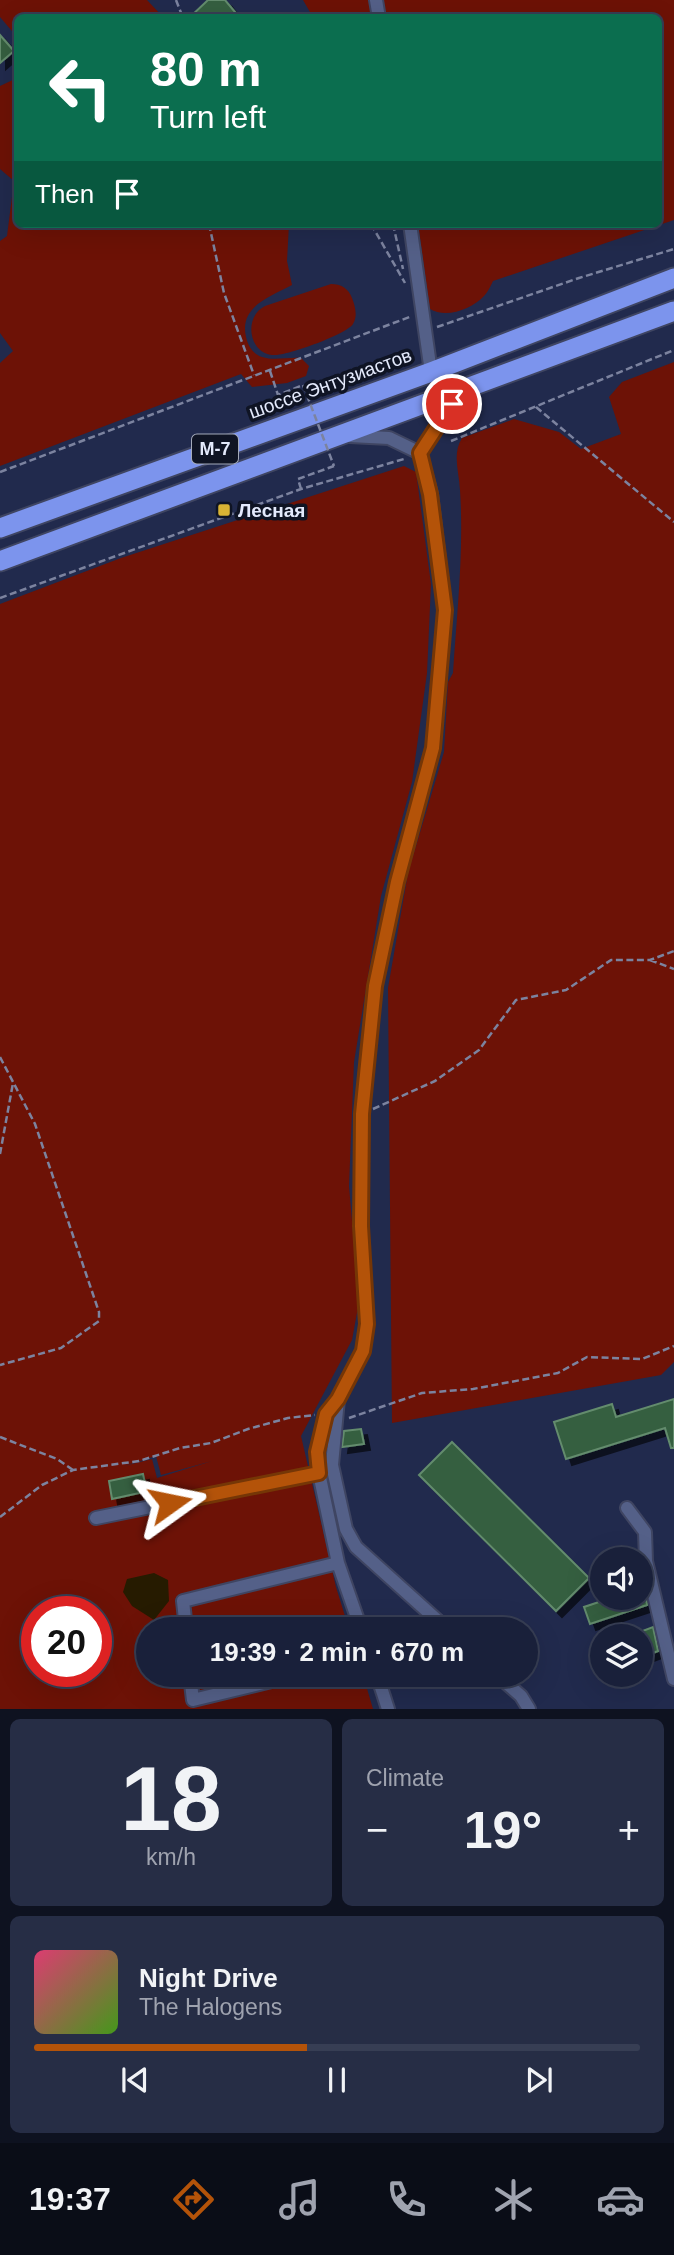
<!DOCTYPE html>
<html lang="en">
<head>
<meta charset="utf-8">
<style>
	:root { --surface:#19203a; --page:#262d45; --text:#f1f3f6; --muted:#9fa3af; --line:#373e54; --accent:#b45309 }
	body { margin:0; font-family:Helvetica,sans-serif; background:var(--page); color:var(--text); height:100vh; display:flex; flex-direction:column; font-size:26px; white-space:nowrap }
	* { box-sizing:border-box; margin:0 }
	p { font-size:23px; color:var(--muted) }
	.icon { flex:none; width:38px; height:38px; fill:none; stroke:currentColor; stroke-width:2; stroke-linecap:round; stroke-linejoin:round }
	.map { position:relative; height:1709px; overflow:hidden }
	.details { display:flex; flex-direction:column; gap:10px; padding:10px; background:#0e1220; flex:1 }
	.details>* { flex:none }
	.top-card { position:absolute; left:14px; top:14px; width:648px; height:214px; border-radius:10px; box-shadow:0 7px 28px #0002,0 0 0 2px var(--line); background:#0b6e4f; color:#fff; overflow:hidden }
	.controls { position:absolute; left:590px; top:1547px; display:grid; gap:14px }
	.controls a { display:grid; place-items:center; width:63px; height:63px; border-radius:50%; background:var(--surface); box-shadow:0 7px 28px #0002,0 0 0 2px var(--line); font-size:35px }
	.speed { position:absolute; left:21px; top:1596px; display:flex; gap:14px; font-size:35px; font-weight:700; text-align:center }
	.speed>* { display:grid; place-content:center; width:91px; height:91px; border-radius:50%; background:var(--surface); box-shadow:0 7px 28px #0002,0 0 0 2px var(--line); line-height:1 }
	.speed .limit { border:10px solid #d22; background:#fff; color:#111 }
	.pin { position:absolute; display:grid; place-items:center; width:60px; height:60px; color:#fff; margin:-30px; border:4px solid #fff; border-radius:50%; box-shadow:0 2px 7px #0007 }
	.me { position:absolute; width:77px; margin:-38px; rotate:78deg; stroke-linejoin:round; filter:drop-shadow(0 0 5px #0008) }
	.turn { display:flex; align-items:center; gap:24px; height:147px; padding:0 21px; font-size:32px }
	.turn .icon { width:91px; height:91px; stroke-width:2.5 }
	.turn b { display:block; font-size:49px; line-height:60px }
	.then { display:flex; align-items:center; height:66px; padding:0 21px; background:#0003; gap:14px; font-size:26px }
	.big { font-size:52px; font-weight:700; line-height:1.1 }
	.details .card { flex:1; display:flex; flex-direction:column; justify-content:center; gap:10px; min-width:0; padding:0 24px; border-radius:10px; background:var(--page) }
	.details .dial { align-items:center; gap:0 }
	.dial b { font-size:91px; line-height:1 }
	.song { display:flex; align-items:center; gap:21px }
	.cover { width:84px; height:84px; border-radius:10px; background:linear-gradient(135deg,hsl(340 70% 55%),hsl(100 70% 35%)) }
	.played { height:7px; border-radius:4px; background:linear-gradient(90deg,var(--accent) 45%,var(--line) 45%) }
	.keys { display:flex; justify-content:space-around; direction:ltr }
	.heat { display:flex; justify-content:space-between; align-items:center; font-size:38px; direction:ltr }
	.details .tiles { flex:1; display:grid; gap:10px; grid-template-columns:1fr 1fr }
	.card:last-child { grid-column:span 2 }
	.trip { position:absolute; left:136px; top:1617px; width:402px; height:70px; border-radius:35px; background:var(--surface); box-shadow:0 7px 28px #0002,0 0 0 2px var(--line); font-weight:700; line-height:70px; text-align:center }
	.tabs { display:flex; height:112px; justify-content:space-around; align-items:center; background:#0a0d17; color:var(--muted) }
	.tabs .icon { width:49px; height:49px }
	.tabs .on { color:var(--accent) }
	.tabs b { font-size:32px; color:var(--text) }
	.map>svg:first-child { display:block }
	.green { fill:#6d1206; fill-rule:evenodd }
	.water { fill:#261b00 }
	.building { fill:#365e40; stroke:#638c6d; stroke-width:2; filter:url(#shadow) }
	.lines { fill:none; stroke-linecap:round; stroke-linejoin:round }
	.minor-casing { stroke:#3f4562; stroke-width:16 }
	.highway-casing { stroke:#3f4562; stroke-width:23 }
	.path { stroke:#7c839f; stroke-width:2.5; stroke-dasharray:7 3.5; stroke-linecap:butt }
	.minor { stroke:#546088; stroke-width:12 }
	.highway { stroke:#7c94ed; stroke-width:19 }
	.path-bridge { stroke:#7c839f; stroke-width:2.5; stroke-dasharray:7 3.5; stroke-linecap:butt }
	.route-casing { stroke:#753606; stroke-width:18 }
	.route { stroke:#b45309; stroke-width:12 }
	.poi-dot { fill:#d9b334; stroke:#0f1424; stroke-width:2.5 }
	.labels { text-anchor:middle; stroke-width:7; stroke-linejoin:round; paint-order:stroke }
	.shield { fill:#0f1424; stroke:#a4aabb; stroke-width:2 }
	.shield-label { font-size:18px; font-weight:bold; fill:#e4eafc }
	.street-label { font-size:19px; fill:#e4eafc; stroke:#0f1424 }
	.poi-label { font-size:19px; font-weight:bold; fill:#e4eafc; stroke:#0f1424; text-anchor:start }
</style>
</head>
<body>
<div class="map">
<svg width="674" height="1709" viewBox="0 0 674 1709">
	<defs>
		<filter id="shadow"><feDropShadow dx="6" dy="6" stdDeviation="0" flood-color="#0009"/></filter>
	</defs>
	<rect width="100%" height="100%" fill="#212a4d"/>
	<path class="green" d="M0,0h147l16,17 -145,1 -1,19 -17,-20z
		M303,0h371v220l-181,61c-2,4 -5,11 -9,15 -12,13 -38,23 -54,13l-12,-85h240v-206h-355l7,-6z
		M17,78l1,146h271l-2,37 5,24c-22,12 -53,21 -46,52 2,9 7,17 16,20 12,4 26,0 39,1l8,8 -3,10 -19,7 -35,4 -11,-13 -241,92v-103l13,-12 -13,-18v-92l7,-5 7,-55 -14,-12v-83z
		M331,284c10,0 17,4 21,14 3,8 6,18 1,26 -6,10 -68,33 -81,31 -23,-2 -29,-38 -7,-49z
		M674,362v1000l-13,13 -269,48 -4,-435 20,-115 36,-121 4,-70 5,-9c4,-61 11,-122 7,-183 -1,-19 -8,-36 2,-52l52,-19 45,13 22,17 40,-15 -12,-37 13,-15z
		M404,466l12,6 15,112 -4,89 -15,109 -31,114 -27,166 -5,124 10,116 -7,38 -51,96 35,151 13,42h-200v46h214l10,34h-373v-1105l121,-46zM156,1456l5,19 51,-14 -55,17 -5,-19 -28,7zM37,1612h59v59h-59z"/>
	<path class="water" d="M154,1573l14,7 1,21 -15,19 -22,-14 -9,-14 4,-13z"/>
	<path class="building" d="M208,0h17l15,18h-51z
		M0,35l14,16 -14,12z
		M674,1399v49h-3l-6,-20 -99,31 -12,-37 58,-18 4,13z
		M361,1429l3,15 -22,3 2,-16z
		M452,1442l137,136 -33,33 -137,-136z
		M143,1474l3,14 -2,1v3l-32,7 -3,-18z
		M611,1598h35l1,7 -57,19 -6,-17z
		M653,1627l5,24 -18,7v-26z"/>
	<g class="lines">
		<g class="minor-casing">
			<path id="minor" d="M376,0l3,18
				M410,224l21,148
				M350,436l39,2 31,15
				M338,1399l-6,66 14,64 10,18 91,82
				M627,1508l18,24 1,29 28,118
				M96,1518l223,-45
				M186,1629l-3,-28 155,-38
				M361,1629l-23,-66 -19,-90 -2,-21 9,-38 12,-15 25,-48 4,-27 -6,-98 1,-112 13,-128 22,-104 36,-134 12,-139 -14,-115 -11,-41c13,-21 24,-42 42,-59
				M190,1675l3,25 99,-24
				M377,1675l11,34
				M497,1675l24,21 8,13"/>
		</g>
		<g class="highway-casing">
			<path id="highway" d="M0,528l431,-156 243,-94
				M0,561l674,-250"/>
		</g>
		<path class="path" d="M176,0l7,18
			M209,224l15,69 30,82
			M371,224l34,59
			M393,224l10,45
			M437,327l142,-49 95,-29
			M270,371l8,24 25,-10
			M536,407l138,115
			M451,441l223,-91
			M0,472l412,-156
			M301,489l-3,-10 36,-13
			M0,598l301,-109 103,-30
			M650,960l24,9
			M0,1057l35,67 64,188v9l-38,27 -61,17
			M373,1109l62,-28 44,-31 37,-50 50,-10 45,-30h39l24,-9
			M0,1154l13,-71
			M349,1418l73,-25 51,-4 85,-16 29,-16 55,2 32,-13
			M0,1437l57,22 16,11
			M0,1517l42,-32 31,-15 66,-9 41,-13 31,-5 37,-14 40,-11 27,-3"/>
		<use href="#minor" class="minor"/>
		<use href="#highway" class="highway"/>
		<path class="path-bridge" d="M303,385l31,81"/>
	</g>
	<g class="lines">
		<g class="route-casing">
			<path id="route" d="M170,1503l149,-30 -2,-21 9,-38 12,-15 25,-48 4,-27 -6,-98 1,-112 13,-128 22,-104 36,-134 12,-138 -15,-116 -10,-41 32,-49"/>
		</g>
		<use href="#route" class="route"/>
	</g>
	<rect class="poi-dot" x="217" y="503" width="14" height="14" rx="3.5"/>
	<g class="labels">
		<rect class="shield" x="192" y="434.5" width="46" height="29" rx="5"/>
		<g class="shield-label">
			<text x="215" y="455">М-7</text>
		</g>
		<g class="street-label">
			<text transform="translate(330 383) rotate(-20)" y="7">шоссе Энтузиастов</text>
		</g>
		<g class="poi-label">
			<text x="238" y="517">Лесная</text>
		</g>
	</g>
</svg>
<div class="controls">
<a><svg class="icon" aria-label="sound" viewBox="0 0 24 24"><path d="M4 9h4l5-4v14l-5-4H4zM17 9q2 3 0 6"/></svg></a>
<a><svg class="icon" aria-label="layers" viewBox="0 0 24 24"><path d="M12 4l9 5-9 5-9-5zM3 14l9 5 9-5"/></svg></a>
</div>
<div class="speed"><div class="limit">20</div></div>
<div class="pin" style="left:452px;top:404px;background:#d93025"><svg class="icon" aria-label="arrive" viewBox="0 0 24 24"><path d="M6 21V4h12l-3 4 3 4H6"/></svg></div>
<svg class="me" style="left:170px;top:1503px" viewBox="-20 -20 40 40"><path d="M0-17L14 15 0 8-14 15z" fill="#b45309" stroke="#fff" stroke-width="4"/></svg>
<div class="trip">19:39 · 2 min · 670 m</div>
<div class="top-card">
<div class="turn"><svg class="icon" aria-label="left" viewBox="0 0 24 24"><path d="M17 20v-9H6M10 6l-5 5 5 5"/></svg><div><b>80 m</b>Turn left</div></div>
<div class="then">Then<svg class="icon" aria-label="arrive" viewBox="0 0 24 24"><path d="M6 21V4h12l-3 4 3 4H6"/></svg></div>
</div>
</div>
<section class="details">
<div class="tiles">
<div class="card dial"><b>18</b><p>km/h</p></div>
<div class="card"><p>Climate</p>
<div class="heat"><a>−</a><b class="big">19°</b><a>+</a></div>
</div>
<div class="card">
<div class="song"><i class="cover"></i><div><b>Night Drive</b><p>The Halogens</p></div></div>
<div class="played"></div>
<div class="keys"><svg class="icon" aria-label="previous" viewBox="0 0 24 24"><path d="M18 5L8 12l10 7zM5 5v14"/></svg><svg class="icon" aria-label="pause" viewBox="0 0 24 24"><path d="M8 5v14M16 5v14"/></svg><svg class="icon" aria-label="next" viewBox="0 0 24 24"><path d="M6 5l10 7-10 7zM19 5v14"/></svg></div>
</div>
</div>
</section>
<nav class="tabs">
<b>19:37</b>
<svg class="icon on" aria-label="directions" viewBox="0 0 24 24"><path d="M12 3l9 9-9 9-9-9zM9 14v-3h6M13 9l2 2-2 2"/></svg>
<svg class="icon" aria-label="music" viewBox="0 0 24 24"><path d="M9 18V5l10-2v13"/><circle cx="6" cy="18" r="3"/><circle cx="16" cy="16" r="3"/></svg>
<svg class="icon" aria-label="phone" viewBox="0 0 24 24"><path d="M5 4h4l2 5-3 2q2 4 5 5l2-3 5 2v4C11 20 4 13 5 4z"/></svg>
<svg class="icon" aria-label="climate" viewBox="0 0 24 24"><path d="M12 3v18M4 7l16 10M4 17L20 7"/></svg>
<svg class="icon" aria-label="car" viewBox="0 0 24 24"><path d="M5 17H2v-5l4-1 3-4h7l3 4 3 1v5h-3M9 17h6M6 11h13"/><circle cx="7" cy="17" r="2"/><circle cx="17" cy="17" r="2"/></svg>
</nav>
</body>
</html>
